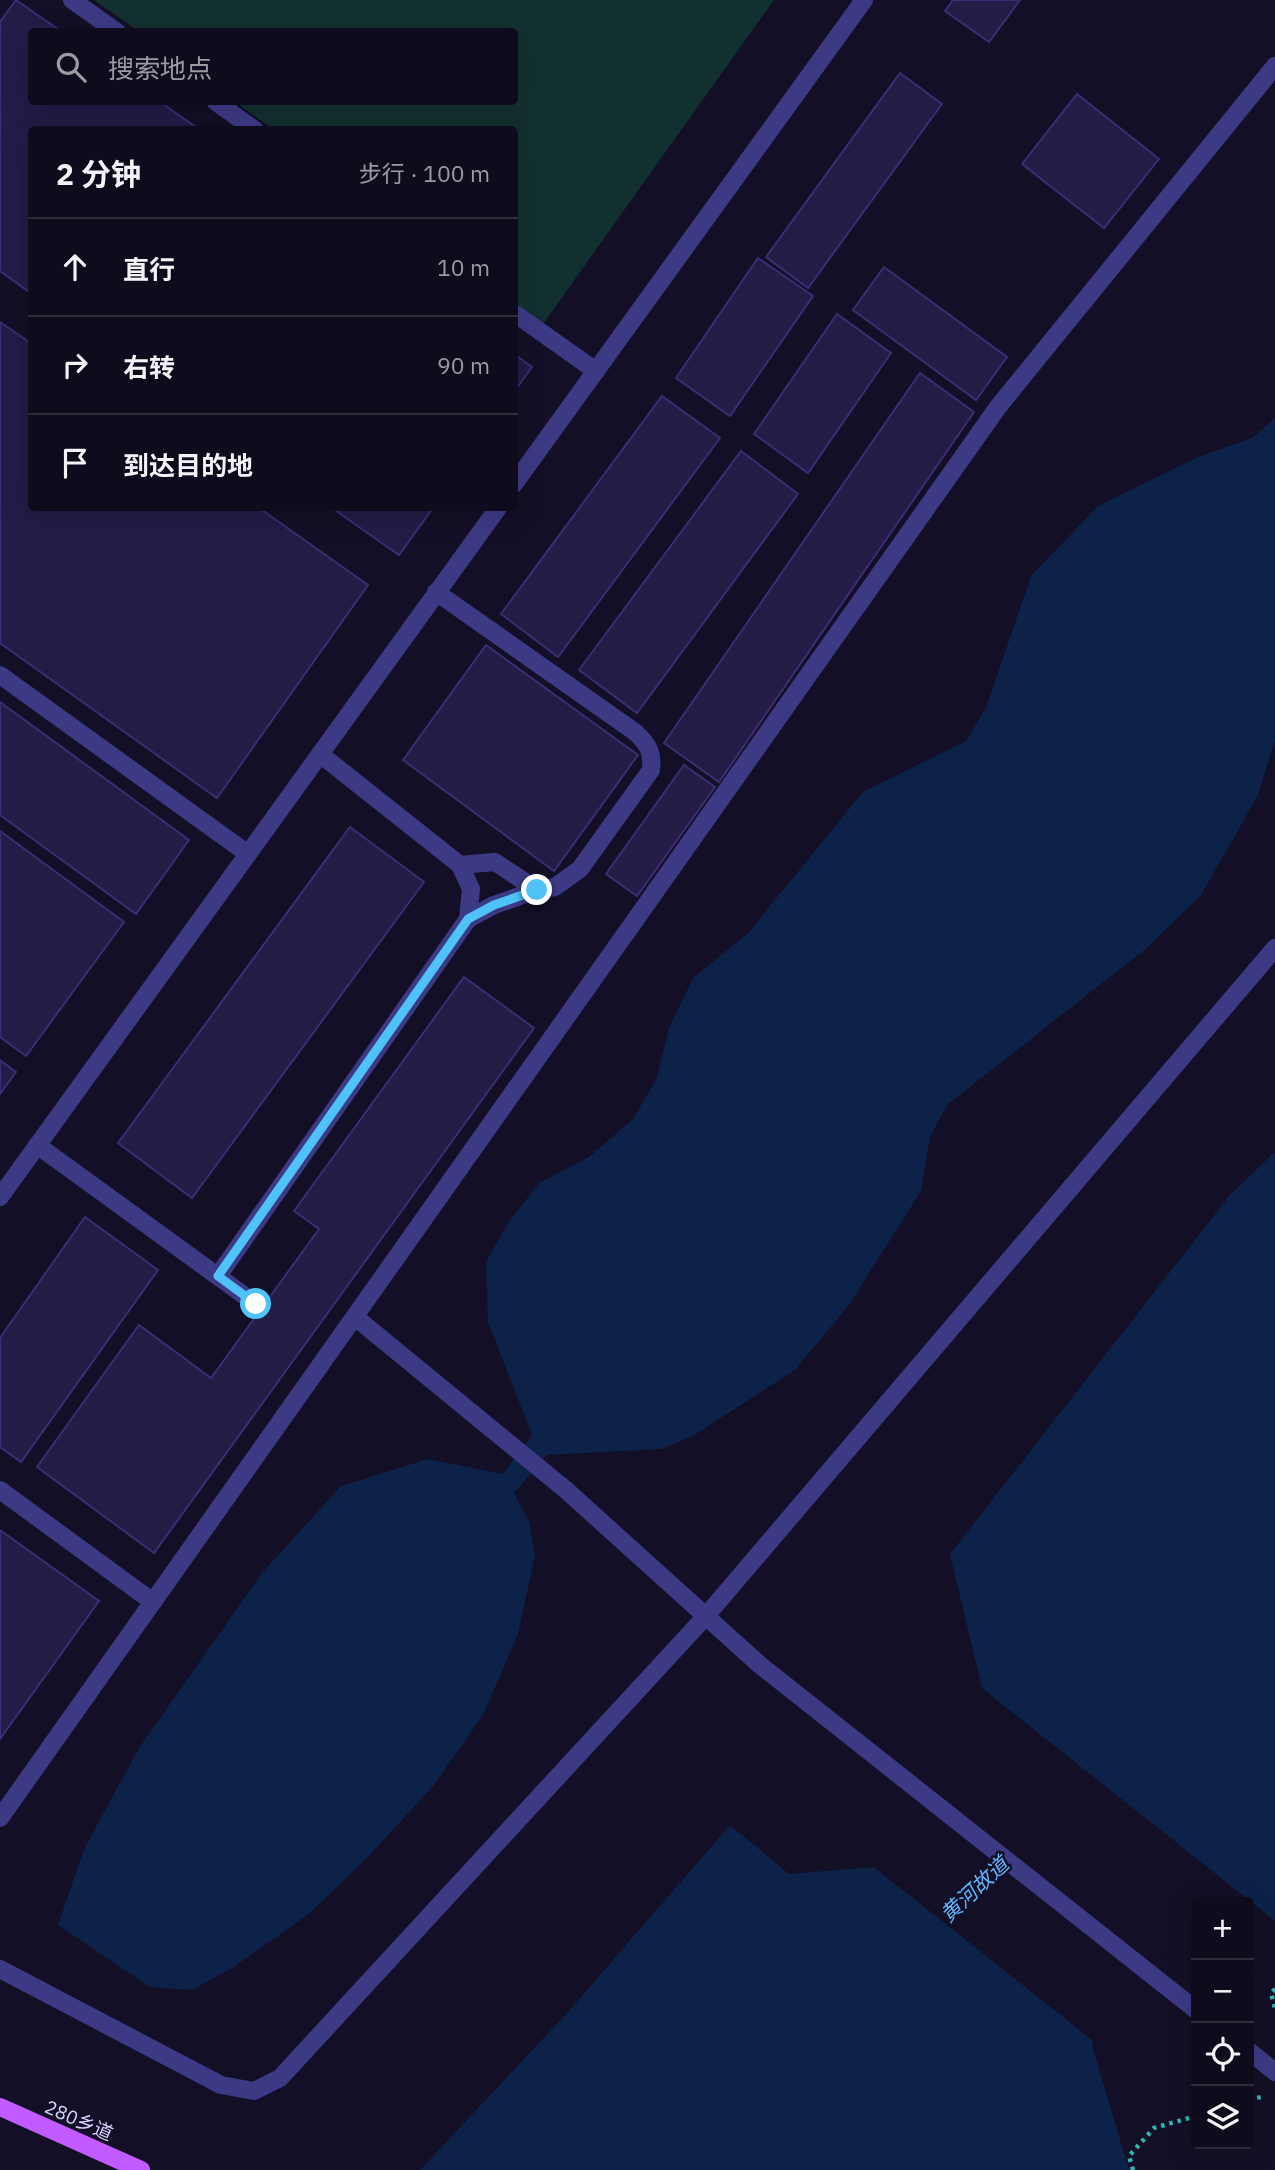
<!DOCTYPE html>
<html lang="zh">
<head>
<meta charset="utf-8">
<style>
  body { margin:0; font-family:"IBM Plex Sans","Noto Sans SC",sans-serif; background:#1c1929; color:#f1f3f6 }
  .controls { position:absolute; right:21px; bottom:21px; display:grid; overflow:hidden; border-radius:7px; box-shadow:0 7px 28px #0002 }
  .controls button { width:63px; height:63px; display:grid; place-items:center; padding:0; border:0; border-bottom:2px solid #2e2b3b; background:#0e0b1c; color:#f1f3f6; font:35px sans-serif }
  .stop { position:absolute; width:21px; height:21px; margin:-16px; border:5px solid #4fc3f7; border-radius:50%; background:#fff }
  .stop.end { background:#4fc3f7; border-color:#fff; box-shadow:0 2px 7px #0008 }
  .list { margin:0; padding:0; list-style:none }
  h2 { display:flex; justify-content:space-between; align-items:center; height:91px; margin:0; padding:0 28px; font-size:30px }
  h2 small { font-size:23px; font-weight:400; color:#9b9ba3 }
  .list li { display:grid; grid-template-columns:46px 1fr auto; gap:21px; align-items:center; box-sizing:border-box; height:98px; padding:0 28px; border-top:2px solid #2e2b3b }
  .list b { display:block; font-size:26px; white-space:nowrap }
  .list em { font-size:23px; font-style:normal; color:#9b9ba3 }
  .icon { flex:none; width:38px; height:38px; fill:none; stroke:currentColor; stroke-width:2; stroke-linecap:round; stroke-linejoin:round }
  .map { position:relative; flex:none; width:1275px; height:2170px; overflow:hidden }
  .search { position:absolute; background:#0e0b1c; box-shadow:0 7px 28px #0002; left:28px; top:28px; width:490px; height:77px; display:flex; align-items:center; gap:18px; box-sizing:border-box; padding:0 24px; border-radius:7px; color:#9b9ba3; font-size:26px }
  .panel { position:absolute; background:#0e0b1c; box-shadow:0 7px 28px #0002; left:28px; top:126px; width:490px; height:385px; border-radius:7px }
  .map>svg:first-child { display:block }
</style>
</head>
<body>
<div class="map">
<svg width="1275" height="2170" viewBox="0 0 1275 2170">
  <rect width="100%" height="100%" fill="#130f26"/>
  <polygon fill="#12302f" points="94,0 774,0 543,324 515,303 514,130 273,129 235,102 514,102 514,32 138,31"/>
  <g fill="#0c2248">
    <polygon points="1275,418 1275,741 1257,797 1201,895 1148,947 947,1105 930,1137 921,1191 849,1305 795,1370 693,1436 662,1449 547,1455 514,1493 529,1521 535,1555 518,1634 483,1715 434,1785 365,1860 310,1913 234,1967 192,1990 150,1987 58,1925 84,1849 139,1748 262,1573 341,1486 428,1459 503,1474 532,1435 488,1322 486,1262 508,1223 539,1183 589,1157 633,1119 656,1080 669,1028 693,978 748,933 863,792 966,741 986,708 1031,576 1098,506 1198,457 1252,438"/>
    <polygon points="1275,1152 1275,1986 1249,1902 1196,1902 1190,1942 1153,1960 1110,2002 1092,2045 1129,2170 420,2170 568,2012 730,1825 789,1874 911,1864 990,1722 950,1554 1230,1195"/>
  </g>
  <polygon fill="#130f26" points="978,1685 1275,1921 1275,1989 1249,1970 1249,1902 1196,1902 1196,1947 1190,1945 1155,1963 1113,2004 1096,2043 870,1864 909,1861 987,1721"/>
  <g fill="#241b47" stroke="#3b2d73" stroke-width="2">
    <polygon points="16,0 62,32 32,32 32,102 160,102 200,130 32,130 32,294 0,271 0,22"/>
    <polygon points="953,0 1020,0 989,42 945,11"/>
    <polygon points="900,73 942,104 808,288 766,257"/>
    <polygon points="1077,94 1159,159 1104,228 1022,164"/>
    <polygon points="758,258 813,296 730,416 676,378"/>
    <polygon points="884,267 1007,357 976,400 853,310"/>
    <polygon points="837,314 891,353 808,473 754,434"/>
    <polygon points="0,322 32,344 32,508 259,508 368,585 217,798 0,643"/>
    <polygon points="514,354 532,367 514,392"/>
    <polygon points="920,373 974,412 719,782 664,743"/>
    <polygon points="662,396 720,438 558,657 501,614"/>
    <polygon points="741,451 798,494 637,713 579,670"/>
    <polygon points="332,508 433,508 399,555"/>
    <polygon points="486,645 638,755 554,871 403,760"/>
    <polygon points="0,702 189,840 136,914 0,815"/>
    <polygon points="684,765 715,787 637,896 606,874"/>
    <polygon points="350,827 424,882 192,1198 118,1143"/>
    <polygon points="0,831 124,922 26,1056 0,1037"/>
    <polygon points="464,977 534,1028 154,1553 37,1467 139,1325 211,1378 319,1229 294,1211"/>
    <polygon points="0,1060 16,1072 0,1094"/>
    <polygon points="85,1217 158,1270 21,1462 0,1447 0,1338"/>
    <polygon points="0,1530 99,1601 0,1739"/>
  </g>
  <g fill="none" stroke-linecap="round" stroke-linejoin="round">
    <g stroke="#2fb8b0" stroke-width="4.5" stroke-dasharray="3.5 5" stroke-linecap="butt">
      <polyline points="1275,1989 1271,1993 1275,2008"/>
      <polyline points="1249,2100 1261,2097"/>
      <polyline points="1133,2170 1129,2156 1154,2128 1196,2116"/>
    </g>
    <g stroke="#3d3a85" stroke-width="18">
      <polyline points="72,0 117,32"/>
      <polyline points="216,102 255,130"/>
      <polyline points="514,313 596,371"/>
      <polyline points="514,484 864,0"/>
      <path d="M436 592 635 732C648 744 653 752 651 770L580 869 555 887 537 890"/>
      <polyline points="0,675 248,854"/>
      <polyline points="460,865 495,862 537,890 494,905 468,919"/>
      <polyline points="37,1145 256,1304"/>
      <polyline points="0,1197 498,508"/>
      <polyline points="218,1276 468,919 471,889 460,865 320,754"/>
      <polyline points="355,1317 566,1490 760,1665 1196,2010"/>
      <polyline points="0,1490 153,1602"/>
      <polyline points="0,1818 998,407 1275,66"/>
      <polyline points="0,1969 221,2085 254,2091 280,2078 706,1616 1275,948"/>
      <polyline points="1249,2051 1275,2072"/>
    </g>
    <polyline stroke="#c25bff" stroke-width="18" points="0,2107 141,2170"/>
  </g>
  <g fill="none" stroke-linecap="round" stroke-linejoin="round">
    <polyline stroke="#4fc3f7" stroke-width="9" points="256,1304 218,1276 468,919 494,905 537,890"/>
  </g>
  <g text-anchor="middle" dominant-baseline="central" stroke-width="5" stroke-linejoin="round" paint-order="stroke">
    <g font-size="19" fill="#d9d4ff" stroke="#130f26">
      <text transform="translate(79 2120) rotate(24)">280乡道</text>
    </g>
    <g font-size="21" font-style="italic" fill="#62b6ff" stroke="#130f26">
      <text transform="translate(974 1889) rotate(-43)">黄河故道</text>
    </g>
  </g>
</svg>
<div class="controls">
<button>+</button>
<button>−</button>
<button><svg class="icon" aria-label="locate" viewBox="0 0 24 24"><circle cx="12" cy="12" r="6"/><path d="M12 2v4M12 18v4M2 12h4M18 12h4"/></svg></button>
<button><svg class="icon" aria-label="layers" viewBox="0 0 24 24"><path d="M12 4l9 5-9 5-9-5zM3 14l9 5 9-5"/></svg></button>
</div>
<div class="stop" style="left:256px;top:1304px"></div>
<div class="stop end" style="left:537px;top:890px"></div>
<div class="search"><svg class="icon" aria-label="search" viewBox="0 0 24 24"><circle cx="10" cy="10" r="6"/><path d="M15 15l6 6"/></svg>搜索地点</div>
<section class="panel">
<h2>2 分钟<small>步行 · 100 m</small></h2>
<ul class="list">
<li><svg class="icon" aria-label="ahead" viewBox="0 0 24 24"><path d="M12 20V5M6 11l6-6 6 6"/></svg><div><b>直行</b></div><em>10 m</em></li>
<li><svg class="icon" aria-label="right" viewBox="0 0 24 24"><path d="M7 20v-9h11M14 6l5 5-5 5"/></svg><div><b>右转</b></div><em>90 m</em></li>
<li><svg class="icon" aria-label="arrive" viewBox="0 0 24 24"><path d="M6 21V4h12l-3 4 3 4H6"/></svg><div><b>到达目的地</b></div></li>
</ul>
</section>
</div>
</body>
</html>
